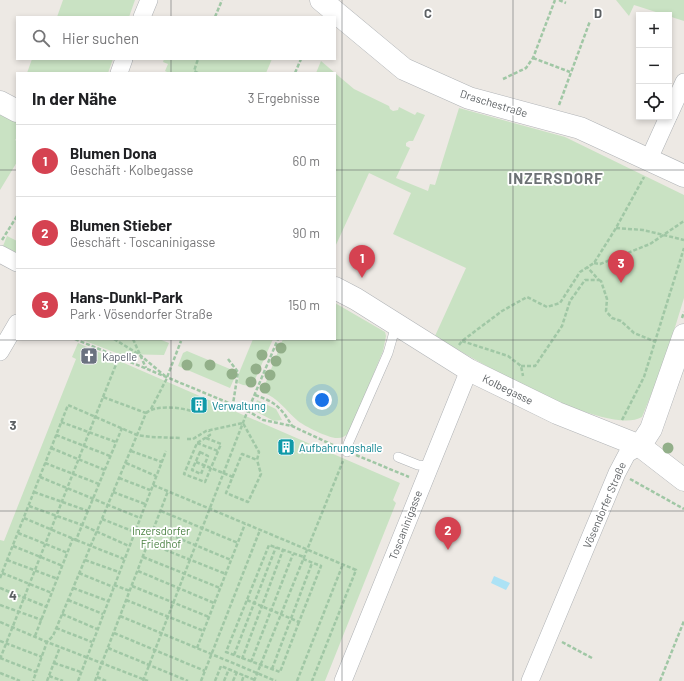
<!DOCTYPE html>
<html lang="de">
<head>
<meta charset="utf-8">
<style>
  body { margin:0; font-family:Barlow,sans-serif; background:#f2f2f2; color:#202124 }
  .controls { position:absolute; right:12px; top:12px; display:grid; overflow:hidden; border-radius:0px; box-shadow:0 2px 6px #0003 }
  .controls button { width:36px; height:36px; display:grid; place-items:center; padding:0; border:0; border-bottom:1px solid #e0e0e0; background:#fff; color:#202124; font:20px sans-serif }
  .you { position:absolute; left:322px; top:400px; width:14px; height:14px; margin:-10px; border:3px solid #fff; border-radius:50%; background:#1a73e8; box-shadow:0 0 0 6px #1a73e833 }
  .badge { display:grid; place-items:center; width:26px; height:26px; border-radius:50%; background:#d54251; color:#fff; font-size:13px; font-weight:700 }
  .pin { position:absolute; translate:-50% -33px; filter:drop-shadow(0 1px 2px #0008) }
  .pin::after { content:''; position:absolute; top:21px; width:14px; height:12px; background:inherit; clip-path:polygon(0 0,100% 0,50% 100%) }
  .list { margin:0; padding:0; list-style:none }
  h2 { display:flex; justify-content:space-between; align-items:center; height:52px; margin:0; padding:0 16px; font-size:17px }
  h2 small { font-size:13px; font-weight:400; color:#757577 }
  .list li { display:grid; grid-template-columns:26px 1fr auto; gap:12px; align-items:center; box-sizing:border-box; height:72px; padding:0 16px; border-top:1px solid #e0e0e0 }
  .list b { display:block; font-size:15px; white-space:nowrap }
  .list p { margin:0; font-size:13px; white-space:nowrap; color:#757577 }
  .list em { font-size:13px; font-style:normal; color:#757577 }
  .icon { flex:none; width:22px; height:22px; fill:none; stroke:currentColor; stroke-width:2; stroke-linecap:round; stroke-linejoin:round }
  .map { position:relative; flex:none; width:684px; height:681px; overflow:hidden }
  .search { position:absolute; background:#fff; box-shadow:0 2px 6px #0003; left:16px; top:16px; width:320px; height:44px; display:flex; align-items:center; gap:10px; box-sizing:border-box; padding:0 14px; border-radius:0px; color:#757577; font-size:15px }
  .panel { position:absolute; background:#fff; box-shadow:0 2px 6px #0003; left:16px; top:72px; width:320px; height:268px; border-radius:0px }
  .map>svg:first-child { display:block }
</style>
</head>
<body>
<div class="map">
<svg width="684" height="681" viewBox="0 0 684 681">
  <rect width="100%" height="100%" fill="#ede9e4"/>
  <g fill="#c9e2c3">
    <polygon points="63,0 135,0 129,17 57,17"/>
    <polygon points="616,0 684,0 684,21 634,5 629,16"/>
    <polygon points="32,59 113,59 108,73 27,73"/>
    <polygon points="164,59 272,59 266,73 169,73 165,71 168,64 163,62"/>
    <polygon points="321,61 335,73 316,73"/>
    <path d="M335 73 354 89 389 106 390 109 393 111 398 110 399 107 415 115 417 112 425 115 413 141H409L406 143V146L410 148 396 178 428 191 430 184 435 185 459 108 565 137 684 195V298L664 363 642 417C605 438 471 358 435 336L466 268 393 234 411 193 369 173 335 247Z"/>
    <polygon points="0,112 17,121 17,138 15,140 17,141 17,162 0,190"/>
    <polygon points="7,236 17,241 17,253 3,246"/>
    <path d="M335 303 385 332 386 336 383 351 349 433C345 436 342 438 338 438 330 439 304 426 298 421 285 410 279 398 262 392L283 339H335Z"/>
    <polygon points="80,339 159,339 169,343 164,355 119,354"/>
    <polygon points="253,339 273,339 253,384 251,386 243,385 238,383 239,373"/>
    <polygon points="78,343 400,483 393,500 396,503 325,681 0,681 0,540 4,541 76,359 72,357"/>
    <polygon points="187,351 237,372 230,388 178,366 183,353"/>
    <polygon points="257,400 276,409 282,420 274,421 253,410"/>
  </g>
  <polygon fill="#ace2f5" points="494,576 510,583 506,590 491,583"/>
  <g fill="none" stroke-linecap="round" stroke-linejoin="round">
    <defs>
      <g id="lane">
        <polyline points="347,452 348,444 388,353 396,325"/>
        <polyline points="398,457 418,465 428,466"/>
      </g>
      <g id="street">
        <polyline points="142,17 149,0"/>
        <polyline points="119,73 124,59"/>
        <polyline points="669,115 684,82"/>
        <polyline points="649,159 668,117"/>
        <polyline points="0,254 17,263"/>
        <polyline points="0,352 17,323"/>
        <polyline points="343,681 469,370"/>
        <polyline points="530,681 617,473 627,454 640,446"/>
      </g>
      <g id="secondary">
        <polyline points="321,0 404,69 469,98 580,128 684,176"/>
        <polyline points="0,102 17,111"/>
        <polyline points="335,288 356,299 469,370 557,413 640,446 684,480"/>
        <polyline points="640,446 651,429 684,335"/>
      </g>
    </defs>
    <use href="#lane" stroke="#afb2b5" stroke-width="10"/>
    <use href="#street" stroke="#afb2b5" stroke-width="18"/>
    <use href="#secondary" stroke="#b1b4b7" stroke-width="23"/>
    <g stroke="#a0c7a5" stroke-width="2.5" stroke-dasharray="4 2" stroke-linecap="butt">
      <polyline points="559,0 566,3"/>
      <polyline points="215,17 222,0"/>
      <polyline points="533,58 570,72"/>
      <polyline points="198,73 194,71 198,59"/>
      <polyline points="295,73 301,59"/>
      <polyline points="503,79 526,68 533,58 555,0"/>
      <polyline points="559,105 590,21"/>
      <polyline points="616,228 643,230 684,240"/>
      <polyline points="2,240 17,216"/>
      <polyline points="594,263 600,264 650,244 684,221"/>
      <polyline points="599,280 601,281 607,299 606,311 612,318 621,321 634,333 656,342"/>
      <polyline points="682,318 684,312"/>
      <polyline points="75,339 248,411 263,420 292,426 337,447"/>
      <polyline points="114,339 140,355 165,376"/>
      <polyline points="133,339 146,368"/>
      <polyline points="462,341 508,356 521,366 523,376"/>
      <polyline points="459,345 462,341 502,311 527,297 547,307 560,303 580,272 594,263 616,228 644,177"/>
      <polyline points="228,359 238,372 233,404"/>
      <polyline points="521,366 535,366 562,326 570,301 585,280 599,280 587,267"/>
      <path d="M255 395C275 402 281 407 292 426"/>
      <polyline points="103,397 119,357"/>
      <polyline points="151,409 166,380 181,341"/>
      <path d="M146 413C155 405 179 407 191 411"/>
      <polyline points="622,420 644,377 684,248"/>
      <polyline points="61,422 116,442"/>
      <polyline points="56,435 110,456"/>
      <polyline points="206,438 221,444 205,482 184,474 197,443 210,435 209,431"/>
      <polyline points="187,439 193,439 206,431 243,423 259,452 257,460 242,454 226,493 248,502 261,474 257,460"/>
      <polyline points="197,443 218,451"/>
      <polyline points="51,448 105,470"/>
      <polyline points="131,451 162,462"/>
      <polygon points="200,452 208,456 201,474 192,470"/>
      <polyline points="356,455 409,477"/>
      <polyline points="196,462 233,477"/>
      <polyline points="45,463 99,484"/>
      <polyline points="126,463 156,476"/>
      <polyline points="40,477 140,518"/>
      <polyline points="119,478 150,490"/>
      <polyline points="630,479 684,509"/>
      <polyline points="153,485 166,451"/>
      <polyline points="34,492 88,511"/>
      <polyline points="113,492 145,504"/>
      <polyline points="29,506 82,525 129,546"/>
      <polyline points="161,511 238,543"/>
      <polyline points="24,518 76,540 122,428"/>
      <polyline points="102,519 135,532"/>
      <polyline points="154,528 231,560"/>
      <polyline points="18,533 68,553"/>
      <polyline points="76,540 124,559"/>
      <polyline points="148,543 226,574"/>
      <polyline points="13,546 63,566"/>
      <polyline points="143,557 220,588"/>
      <polyline points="7,560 58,579"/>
      <polyline points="85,560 119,572"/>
      <polyline points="138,571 214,603"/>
      <polyline points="2,573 52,593"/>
      <polyline points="79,573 113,587"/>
      <polyline points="0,578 68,405 137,435 53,636 47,642 33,681"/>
      <polyline points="114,585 130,591"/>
      <polyline points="132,586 209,617"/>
      <polyline points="0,588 47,607"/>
      <polyline points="73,588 108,601"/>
      <polyline points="68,600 103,614"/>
      <polyline points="126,600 204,631"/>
      <polyline points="247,600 299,622 321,566 303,559"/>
      <polyline points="0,605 42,620"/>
      <polyline points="62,614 97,629"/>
      <polyline points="120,616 276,681"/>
      <polyline points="0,622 47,642 148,681"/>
      <polyline points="299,622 280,672 226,652 269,545 304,557"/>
      <polyline points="56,628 92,642"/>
      <polyline points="114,633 205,671"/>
      <polyline points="35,636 73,538"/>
      <polyline points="0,641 42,657"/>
      <polyline points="562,642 592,658"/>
      <polyline points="108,648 188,681"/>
      <polyline points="197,648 245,524"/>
      <polyline points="234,655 276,547"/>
      <polyline points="0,658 36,672"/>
      <polyline points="0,659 103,397 146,413 137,435 151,437 180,438"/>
      <polyline points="242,659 283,550"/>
      <polyline points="251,662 293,554"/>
      <polyline points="54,663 81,672"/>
      <polyline points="272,669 312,563"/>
      <polyline points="0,673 20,681"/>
      <polyline points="49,676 63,681"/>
      <polyline points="97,677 106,681"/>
      <polyline points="47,681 60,647"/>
      <polyline points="78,681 153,485 356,570 312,681"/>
      <polyline points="95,681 168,491"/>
      <polyline points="143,681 246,415 278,339"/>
      <polyline points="201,681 260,530"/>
      <polyline points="215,681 221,666 255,680"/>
      <polyline points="224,681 229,669"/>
      <polyline points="233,681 237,672"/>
      <polyline points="242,681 244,675"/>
      <polyline points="254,681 343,461"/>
      <polyline points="297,681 343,564"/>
      <polyline points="660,681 684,621"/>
    </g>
    <use href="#lane" stroke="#fff" stroke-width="9"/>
    <use href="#street" stroke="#fff" stroke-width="17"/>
    <use href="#secondary" stroke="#fff" stroke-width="22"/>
  </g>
  <g fill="#92af89">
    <circle cx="281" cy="348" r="5.5"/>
    <circle cx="262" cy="355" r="5.5"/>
    <circle cx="276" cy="361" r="5.5"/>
    <circle cx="187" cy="365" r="5.5"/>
    <circle cx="210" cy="365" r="5.5"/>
    <circle cx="256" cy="369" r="5.5"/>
    <circle cx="232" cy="374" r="5.5"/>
    <circle cx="270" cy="375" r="5.5"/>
    <circle cx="251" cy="382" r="5.5"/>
    <circle cx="265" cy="388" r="5.5"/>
    <circle cx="668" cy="448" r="5.5"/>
  </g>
  <path fill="none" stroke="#5c6063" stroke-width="1" stroke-opacity="0.55" d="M171 0V17M342 0V681M513 0V681M171 59V73M0 170H17M335 170H684M171 339V681M0 340H684M0 511H684"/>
  <defs>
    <symbol id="church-square" viewBox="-11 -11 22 22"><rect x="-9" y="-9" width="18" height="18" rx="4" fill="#6b7280" stroke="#fff"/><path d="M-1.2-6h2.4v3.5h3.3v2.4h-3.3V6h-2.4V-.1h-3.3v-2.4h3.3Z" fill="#fff"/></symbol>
    <symbol id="building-square" viewBox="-11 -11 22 22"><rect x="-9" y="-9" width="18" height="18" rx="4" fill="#0f9aa8" stroke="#fff"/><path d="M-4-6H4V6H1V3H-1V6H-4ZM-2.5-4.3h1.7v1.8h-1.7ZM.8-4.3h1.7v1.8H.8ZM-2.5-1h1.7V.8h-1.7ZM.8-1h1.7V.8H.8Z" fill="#fff"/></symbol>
  </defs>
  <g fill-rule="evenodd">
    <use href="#church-square" x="79" y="346" width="20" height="20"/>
    <use href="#building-square" x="189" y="395" width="20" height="20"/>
    <use href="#building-square" x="276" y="437" width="20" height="20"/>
  </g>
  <g text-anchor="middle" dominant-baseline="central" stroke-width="3.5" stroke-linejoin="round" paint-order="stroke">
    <g font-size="11" fill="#5c6063" stroke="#fff">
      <text transform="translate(494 103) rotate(17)">Draschestraße</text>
      <text transform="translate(508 389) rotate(26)">Kolbegasse</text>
      <text transform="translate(604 505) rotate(-67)">Vösendorfer Straße</text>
      <text transform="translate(405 525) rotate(-69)">Toscaninigasse</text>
    </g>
    <g font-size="11" fill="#5b616d" stroke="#fff" text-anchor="start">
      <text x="102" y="356">Kapelle</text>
    </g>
    <g font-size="11" fill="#0d838f" stroke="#fff" text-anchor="start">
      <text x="212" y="405">Verwaltung</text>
      <text x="299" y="447">Aufbahrungshalle</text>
    </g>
    <g font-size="11" fill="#477f3f" stroke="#fff">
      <text x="161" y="530">Inzersdorfer<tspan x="161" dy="13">Friedhof</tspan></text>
    </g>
    <g font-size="15" font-weight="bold" letter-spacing="1" fill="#6d7275" stroke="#fff">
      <text x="556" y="178">INZERSDORF</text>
    </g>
  </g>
  <g font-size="13" text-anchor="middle" font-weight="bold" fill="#5c6063" stroke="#fff" stroke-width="3.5" stroke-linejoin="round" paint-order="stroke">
    <text x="428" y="18">C</text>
    <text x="598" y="18">D</text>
    <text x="13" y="430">3</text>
    <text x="13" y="600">4</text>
  </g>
</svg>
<div class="controls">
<button>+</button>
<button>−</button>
<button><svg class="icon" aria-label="locate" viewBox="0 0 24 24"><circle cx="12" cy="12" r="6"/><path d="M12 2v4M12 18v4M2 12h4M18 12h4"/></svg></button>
</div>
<div class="you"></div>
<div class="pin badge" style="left:362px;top:278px">1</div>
<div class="pin badge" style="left:448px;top:550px">2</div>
<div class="pin badge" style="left:621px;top:283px">3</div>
<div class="search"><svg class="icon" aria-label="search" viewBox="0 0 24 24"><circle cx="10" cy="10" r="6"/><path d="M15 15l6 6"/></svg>Hier suchen</div>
<section class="panel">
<h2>In der Nähe<small>3 Ergebnisse</small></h2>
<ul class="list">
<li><span class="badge">1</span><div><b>Blumen Dona</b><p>Geschäft · Kolbegasse</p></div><em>60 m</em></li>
<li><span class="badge">2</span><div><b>Blumen Stieber</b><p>Geschäft · Toscaninigasse</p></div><em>90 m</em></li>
<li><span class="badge">3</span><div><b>Hans-Dunkl-Park</b><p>Park · Vösendorfer Straße</p></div><em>150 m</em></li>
</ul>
</section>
</div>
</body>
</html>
